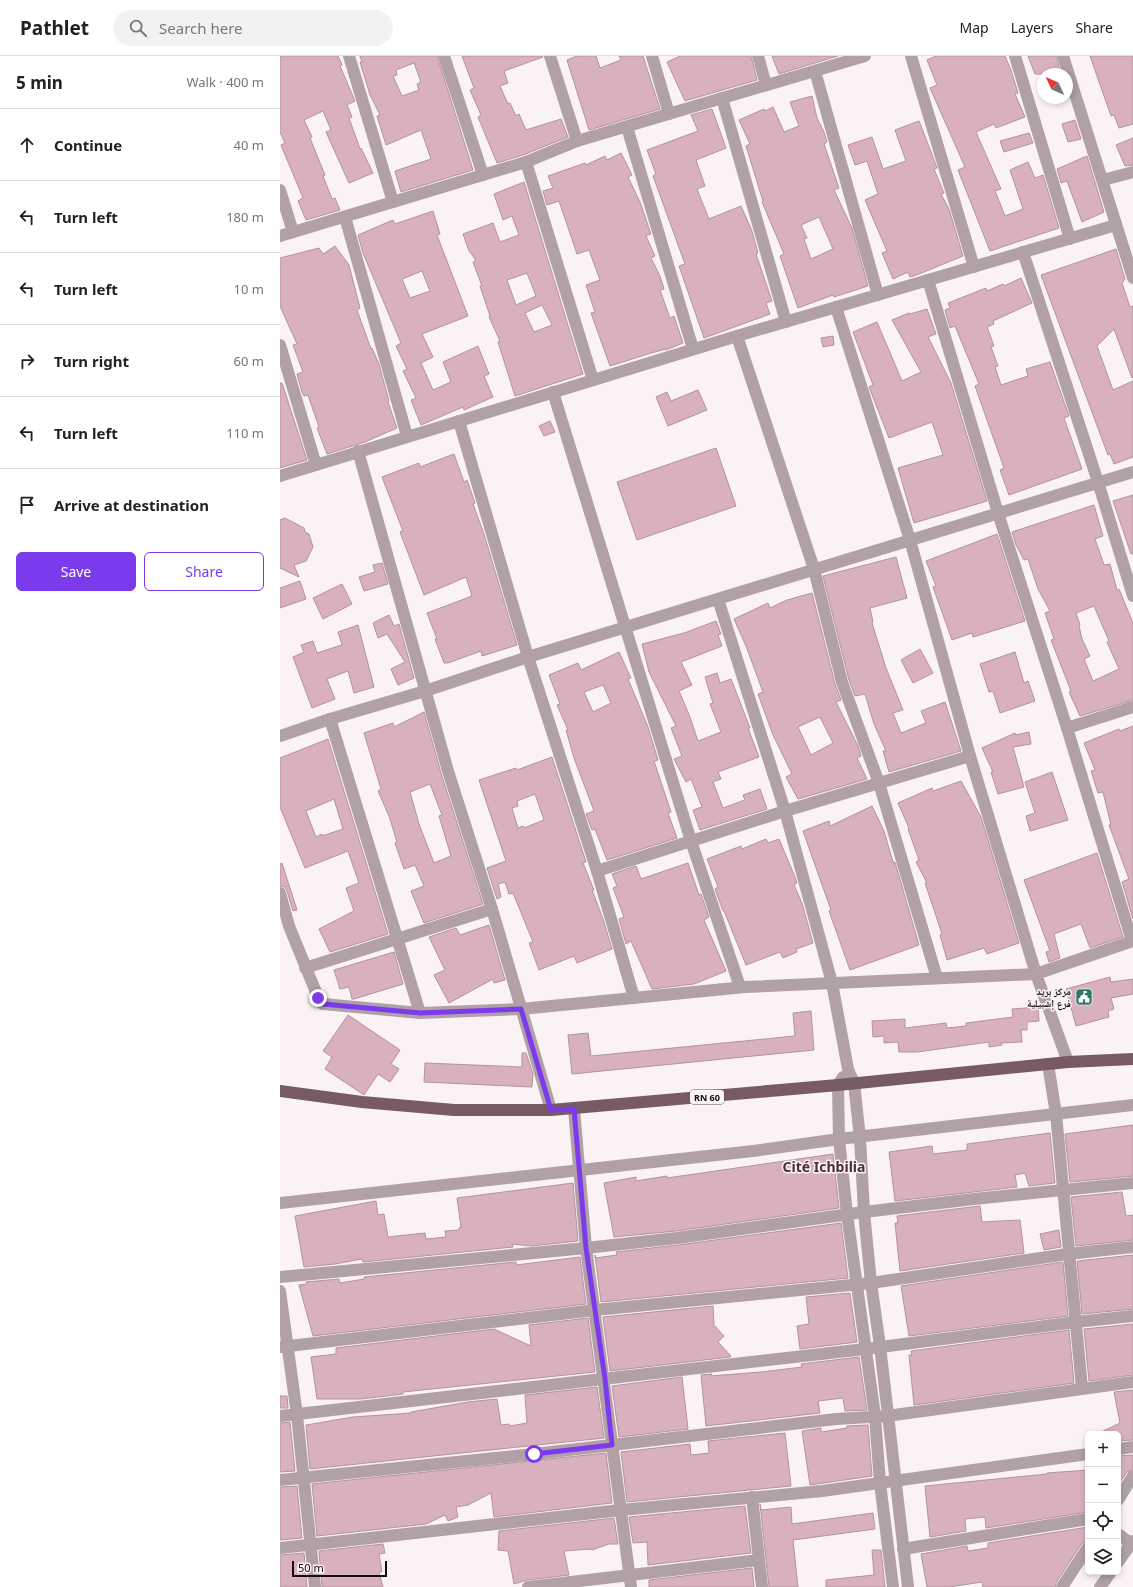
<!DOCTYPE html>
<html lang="en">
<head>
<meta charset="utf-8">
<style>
  body { margin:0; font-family:"Noto Sans","Noto Naskh Arabic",sans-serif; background:#f2f2f2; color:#222 }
  .controls { position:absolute; right:12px; bottom:12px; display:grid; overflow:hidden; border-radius:6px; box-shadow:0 2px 6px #0003 }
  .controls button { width:36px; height:36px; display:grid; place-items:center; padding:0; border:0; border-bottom:1px solid #e0e0e0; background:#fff; color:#222; font:20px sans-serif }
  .compass { position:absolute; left:757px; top:12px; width:36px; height:36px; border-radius:50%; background:#fff; box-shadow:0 2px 6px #0003; rotate:314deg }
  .scale { position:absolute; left:12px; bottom:10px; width:95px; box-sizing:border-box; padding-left:4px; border:2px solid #180b10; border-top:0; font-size:11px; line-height:14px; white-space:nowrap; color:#180b10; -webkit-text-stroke:3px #faf2f5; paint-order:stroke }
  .stop { position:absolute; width:12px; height:12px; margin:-9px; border:3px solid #7c3aed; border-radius:50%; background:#fff }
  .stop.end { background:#7c3aed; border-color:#fff; box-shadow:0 1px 4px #0008 }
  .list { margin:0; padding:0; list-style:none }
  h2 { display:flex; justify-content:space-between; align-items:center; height:52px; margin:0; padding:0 16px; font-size:17px }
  h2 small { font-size:13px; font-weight:400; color:#767676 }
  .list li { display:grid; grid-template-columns:26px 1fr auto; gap:12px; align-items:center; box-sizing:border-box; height:72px; padding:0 16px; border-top:1px solid #e0e0e0 }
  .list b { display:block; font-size:15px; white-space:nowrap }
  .list em { font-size:13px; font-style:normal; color:#767676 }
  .actions { display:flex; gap:8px; padding:12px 16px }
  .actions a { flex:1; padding:9px 0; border:1px solid #7c3aed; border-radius:6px; text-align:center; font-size:14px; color:#7c3aed }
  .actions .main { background:#7c3aed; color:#fff }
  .icon { flex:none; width:22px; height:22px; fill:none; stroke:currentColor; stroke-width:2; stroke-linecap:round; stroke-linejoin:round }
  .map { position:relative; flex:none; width:853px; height:1531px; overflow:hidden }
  header { display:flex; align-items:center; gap:24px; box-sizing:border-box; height:56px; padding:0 20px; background:#fff; border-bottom:1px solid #e0e0e0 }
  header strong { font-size:19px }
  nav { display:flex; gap:22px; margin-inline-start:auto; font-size:14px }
  .search { width:280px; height:36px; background:#f2f2f2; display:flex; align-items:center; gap:10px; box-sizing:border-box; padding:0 14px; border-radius:22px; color:#767676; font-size:15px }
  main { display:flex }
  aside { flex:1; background:#fff }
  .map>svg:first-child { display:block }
</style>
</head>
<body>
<header>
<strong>Pathlet</strong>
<div class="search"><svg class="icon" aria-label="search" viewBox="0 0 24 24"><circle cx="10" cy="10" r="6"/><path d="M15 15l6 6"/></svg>Search here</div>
<nav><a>Map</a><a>Layers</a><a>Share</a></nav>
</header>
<main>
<aside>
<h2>5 min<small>Walk · 400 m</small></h2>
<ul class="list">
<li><svg class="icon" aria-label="ahead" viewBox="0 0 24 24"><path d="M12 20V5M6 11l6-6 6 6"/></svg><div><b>Continue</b></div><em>40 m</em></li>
<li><svg class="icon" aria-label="left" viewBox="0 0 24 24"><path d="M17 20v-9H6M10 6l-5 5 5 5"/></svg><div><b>Turn left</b></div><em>180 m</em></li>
<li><svg class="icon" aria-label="left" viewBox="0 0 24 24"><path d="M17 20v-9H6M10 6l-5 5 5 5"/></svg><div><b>Turn left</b></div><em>10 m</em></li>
<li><svg class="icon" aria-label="right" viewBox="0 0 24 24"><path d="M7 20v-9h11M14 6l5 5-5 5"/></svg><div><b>Turn right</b></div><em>60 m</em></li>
<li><svg class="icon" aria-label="left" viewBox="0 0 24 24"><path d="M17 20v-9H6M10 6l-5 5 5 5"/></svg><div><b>Turn left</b></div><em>110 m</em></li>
<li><svg class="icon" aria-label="arrive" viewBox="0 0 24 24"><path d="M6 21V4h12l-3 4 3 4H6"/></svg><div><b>Arrive at destination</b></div></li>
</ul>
<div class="actions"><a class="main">Save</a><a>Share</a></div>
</aside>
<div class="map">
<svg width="853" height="1531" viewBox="0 0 853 1531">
  <rect width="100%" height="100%" fill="#faf2f5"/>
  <g fill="#d9b1be" stroke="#b5919e" fill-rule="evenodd">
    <polygon points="0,0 58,0 62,9 60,10 75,45 67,49 72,61 69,62 80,93 81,92 93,117 69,127 46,76 51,74 43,55 24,64 32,81 30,82 45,119 43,120 52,143 55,142 60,154 26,164 18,145 23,142 1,89 5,87 0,76"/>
    <path d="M80 0H157L193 114 121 136 115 115 151 103 141 74 106 89 97 60 100 59 90 39 80 6H82ZM134 7 141 26 137 28 139 34 122 40 113 20 117 19 116 14Z"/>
    <polygon points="182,0 262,0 263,1 224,15 228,27 220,30 228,48 230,47 236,60 239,58 246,74 281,63 288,81 243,99 217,107 198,61 201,59 190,34 194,32"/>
    <polygon points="297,0 316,0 320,12 341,4 339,0 363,0 380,53 309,74 287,4"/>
    <polygon points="400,0 471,0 477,24 405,45 387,6"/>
    <polygon points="492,0 558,0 499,18"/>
    <polygon points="656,0 725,0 731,14 738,37 735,38 745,61 716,72 714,68 696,76 721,133 715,135 725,160 743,153 730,114 748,106 755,122 763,119 779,172 710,195 678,114 685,111 650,32 657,29 647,4"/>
    <polygon points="748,0 776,0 781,18 755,18"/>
    <polygon points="810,0 853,0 853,68 839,72 834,59 831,60"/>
    <path d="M532 40 537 62 544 76 547 86 544 88 559 132 554 134 572 172 588 230 554 241 553 239 518 252 500 200 504 198 482 146 483 145 466 90 470 88 459 64 484 53 485 55 493 51 504 76 519 70 510 46ZM539 161 553 193 531 203 524 183 527 182 521 169Z"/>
    <polygon points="432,53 446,92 416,104 425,130 417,133 429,163 461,150 472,175 478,197 476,198 492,245 486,247 490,258 424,282 399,210 405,208 373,120 376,118 367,94 418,75 411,59"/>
    <polygon points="795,64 801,83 788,86 782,68"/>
    <polygon points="639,65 653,101 657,112 654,113 664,137 661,138 669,153 683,200 634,220 630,221 628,216 613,223 602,197 607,195 585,144 598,138 587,105 575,109 568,89 592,81 603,113 626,105 615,74"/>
    <polygon points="749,77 753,87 724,96 720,85"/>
    <polygon points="853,82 853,109 845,110 836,89"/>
    <polygon points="341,97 352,119 348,121 360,146 371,178 366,180 375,200 371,202 380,220 384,233 380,234 390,262 394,260 403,287 386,294 386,293 371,297 330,310 311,257 315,256 306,229 320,224 309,194 297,198 279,145 267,149 263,135 273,132 268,120 305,107 306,109 325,100 327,104"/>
    <polygon points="807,100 824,156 802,166 787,125 781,127 777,113"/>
    <path d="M244 126 303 318 235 340 218 286 220 285 209 261 210 260 200 230H202L193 206 196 204 189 195 183 178 213 167 220 186 239 179 232 160 223 164 214 138ZM247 217 256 240 236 249 227 224ZM262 249 272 269 254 276 245 257Z"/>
    <path d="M153 155 160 178 157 179 188 260 142 278 153 301 141 307 153 334 171 326 163 306 198 290 209 318 204 320 213 341 184 354 183 351 141 369 131 344 136 342 123 315 127 313 116 290 121 287 83 197 78 179 113 164 115 168ZM142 215 150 235 130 242 122 223Z"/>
    <polygon points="55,190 69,209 80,252 77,254 91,293 92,292 99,308 109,345 108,346 117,372 85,386 47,398 37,372 39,371 28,339 24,340 22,336 17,318 23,316 13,289 17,288 0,250 0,202 39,192 43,198"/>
    <polygon points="836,193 845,223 842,227 850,251 853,250 853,321 852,322 834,273 817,290 833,334 853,325 853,401 834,408 830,398 828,399 761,219"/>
    <polygon points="741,222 752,247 713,265 714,268 707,271 714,290 711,291 718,310 715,311 721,329 748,320 746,313 770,306 789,360 784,362 802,413 729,439 720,414 724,412 695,330 699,328 675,270 670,272 665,254 670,252 668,247 706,232 707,235 723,228 724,230"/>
    <polygon points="647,253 656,278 648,281 671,327 707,445 634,467 618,412 663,399 652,366 609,382 589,331 593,329 573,276 597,266 622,325 641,316 612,264 629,257 630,258"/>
    <polygon points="553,280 554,289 543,291 541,282"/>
    <polygon points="0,327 2,327 27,404 0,412"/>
    <polygon points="418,334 427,354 388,370 376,341 387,336 391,345"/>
    <polygon points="270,365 275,376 264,380 259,370"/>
    <polygon points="436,392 456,450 357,484 337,426"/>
    <polygon points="174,398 184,426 187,424 194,444 195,447 193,448 204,478 237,589 202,600 201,595 168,607 164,607 155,583 157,583 147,557 192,540 186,521 144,539 120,476 123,475 102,421 139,407 140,411"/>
    <polygon points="853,439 853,498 851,498 833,445"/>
    <path d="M814 449 823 480 815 483 824 509 830 508 837 534 839 533 853 567V644L800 660 789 636 791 635 771 584 774 583 765 557 770 555 758 533 748 503 744 504 736 489 732 476ZM814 550 829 585 827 586 839 613 813 625 804 603 810 600 802 583 799 570 800 569 796 557Z"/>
    <polygon points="5,462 24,472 25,476 29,478 33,491 26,505 14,509 19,521 0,512 0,464"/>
    <polygon points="717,478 745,565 693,581 692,577 672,584 653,531 656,530 646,505"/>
    <polygon points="616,501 627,542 590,552 593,566 592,567 606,612 623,654 613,657 621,677 646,667 641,655 665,646 681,695 609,716 603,695 606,695 594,668 585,638 575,640 569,624 543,520"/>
    <polygon points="102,507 108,528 84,535 79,521 95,516 93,509"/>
    <polygon points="20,525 26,543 0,552 0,532"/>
    <polygon points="62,528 72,548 43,563 33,542"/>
    <path d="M532 537 555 628 561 644 556 646 578 690 581 700 577 702 587 723 518 743 506 721 512 718 493 679 478 638 483 636 466 590 454 563 488 547 490 552 507 544ZM540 661 553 687 531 699 518 671Z"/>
    <polygon points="109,559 114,570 119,568 134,622 118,629 111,613 125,606 107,578 98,582 93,567"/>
    <polygon points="436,565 441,578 438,579 442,590 401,606 412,629 399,635 410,661 418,685 441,676 430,648 433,647 425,621 437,617 440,627 451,623 470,672 468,672 479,701 438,716 441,723 433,726 443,752 465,744 463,739 480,733 487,753 420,774 413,754 422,751 411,723 406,726 394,703 402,700 391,672 396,670 369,616 362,588 404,577"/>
    <polygon points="78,569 94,631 74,637 68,615 47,623 55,643 32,652 13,601 24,596 21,589 33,585 37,597 62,589 58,576"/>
    <polygon points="640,593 653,617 633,627 621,604"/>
    <path d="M339 596 351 622 348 623 368 671 378 704 374 705 391 756 388 757 397 782 327 804 315 773 312 774 306 758 314 755 294 702 286 674H288L277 649 280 648 269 619 298 607 301 614ZM323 629 331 647 313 656 304 636Z"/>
    <polygon points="735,596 744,627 748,625 755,645 720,657 713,635 709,636 700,608"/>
    <path d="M144 656 161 717 203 848 144 867 131 835 144 830 135 809 124 813 115 787 117 786 109 760 98 735 101 733 84 677 113 667 114 671ZM150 728 162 759 159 760 171 800 154 807 139 768 130 736Z"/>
    <polygon points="853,670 853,863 842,826 849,823 829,769 831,769 823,736 818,737 811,715 815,714 804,687 839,673 840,675"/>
    <polygon points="749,676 751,688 733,691 744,731 718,738 711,716 713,716 702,692 735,677 736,679"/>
    <path d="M48 683 108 878 50 896 39 873 74 855 66 832 79 827 68 795 25 812 0 751V702ZM54 743 63 773 42 780V778L36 781 26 755Z"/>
    <path d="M272 701 306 806 303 807 314 834H312L323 863 332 893 297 907 294 900 259 914 249 887 253 886 233 837 229 838 225 826 218 828 221 841 217 843 207 812 226 805 199 724 236 712 237 714ZM255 738 264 764 244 772 243 770 238 772 232 752 238 750 237 745Z"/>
    <polygon points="772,716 788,764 750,775 746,760 755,757 745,726"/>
    <polygon points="681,725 701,761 739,887 707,898 704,892 667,904 660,879 662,878 645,827 647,827 636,806 639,804 628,773 629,772 618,747 652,732 653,735"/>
    <polygon points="592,750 604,775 613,806 615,806 639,889 570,914 549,855 551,854 523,775 549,765 550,770"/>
    <polygon points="486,783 488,787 499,783 515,821 517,827 514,829 522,847 533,887 516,893 517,896 503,902 500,896 466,909 444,855 443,855 435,833 438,831 427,803 461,790 462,793"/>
    <polygon points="817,797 843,881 810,892 801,868 774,878 780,902 769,906 766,896 770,895 744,824"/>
    <polygon points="2,807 17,854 13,855 7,835 5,831 0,830 0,808"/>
    <polygon points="408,807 419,839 421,838 429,861 424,864 446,915 414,928 372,933 351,885 346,888 339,863 344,861 333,832 337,830 332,818 356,810 361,823"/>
    <polygon points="209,869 225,924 214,927 213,923 169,947 154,919 165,914 149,881 176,872 180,879"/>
    <polygon points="114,896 123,928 74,943 72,943 69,931 60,933 54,914"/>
    <polygon points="830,921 831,926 853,923 853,938 831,942 834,953 828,955 829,961 796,970 786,933"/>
    <polygon points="758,951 759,965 747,966 747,974 741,974 742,986 721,987 722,989 709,991 709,986 637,996 619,996 618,986 604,987 604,980 593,981 592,965 625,963 625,972 666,967 667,972 686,970 686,967 733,961 732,953"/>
    <polygon points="531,955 534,994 292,1018 288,979 308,977 311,1000 515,980 513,957"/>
    <polygon points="68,959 120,994 111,1008 119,1013 110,1026 98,1018 84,1039 45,1013 52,1001 43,995"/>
    <polygon points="242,997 246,997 253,1018 252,1031 144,1026 145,1007 242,1011"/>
    <polygon points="853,1069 853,1120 790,1126 785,1078"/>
    <polygon points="770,1077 775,1127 749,1130 745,1117 735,1119 737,1131 615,1145 609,1096 652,1090 653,1098 687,1094 687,1088"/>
    <polygon points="553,1098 559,1152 396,1175 334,1181 324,1127 356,1121 356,1125 387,1120 387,1122"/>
    <polygon points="293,1127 298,1185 251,1190 232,1188 233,1191 83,1206 82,1203 55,1208 24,1211 15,1160 96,1145 98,1159 104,1158 108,1181 145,1177 146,1183 166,1181 165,1175 179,1174 179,1172 181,1171 177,1142"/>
    <polygon points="842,1136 846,1160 853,1159 853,1184 796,1190 791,1141"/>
    <polygon points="700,1150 702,1166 740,1164 744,1197 620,1215 615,1167 618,1167 617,1160"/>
    <polygon points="561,1167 568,1222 321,1246 315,1199 315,1202 337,1199 336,1196 398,1189"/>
    <polygon points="779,1174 781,1191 764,1194 760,1178"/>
    <polygon points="853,1199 853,1253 802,1258 797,1205"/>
    <polygon points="300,1201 306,1248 33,1280 19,1229 27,1228 26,1226 59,1223 60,1227 84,1223 84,1221 236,1206 236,1209"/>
    <polygon points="783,1206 788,1260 629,1280 621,1230"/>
    <polygon points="570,1237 577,1286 520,1293 517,1270 529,1268 526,1241"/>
    <polygon points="433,1250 434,1269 444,1280 438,1286 451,1300 450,1301 330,1315 323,1261"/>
    <polygon points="308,1262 315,1316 123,1336 123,1338 81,1343 37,1343 31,1301 56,1298 56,1292 214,1273 251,1290 249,1269"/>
    <polygon points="853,1268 853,1319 809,1325 804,1273"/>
    <polygon points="789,1274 794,1327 634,1349 629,1299 632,1299 631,1295"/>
    <polygon points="579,1301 587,1354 565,1355 563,1342 538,1345 540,1357 426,1370 421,1319 432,1318 430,1320 481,1316 522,1311 521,1308"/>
    <polygon points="402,1321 408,1373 339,1381 332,1330"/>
    <polygon points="317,1331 324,1382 30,1413 26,1369 73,1361 131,1357 131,1356 188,1346 217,1343 221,1369 229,1368 230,1370 247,1367 245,1339"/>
    <polygon points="853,1334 853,1384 838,1385 838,1378 817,1378 840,1367 834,1336"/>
    <polygon points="0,1340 7,1340 8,1352 0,1352"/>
    <polygon points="10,1366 15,1415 0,1416 0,1367"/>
    <polygon points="588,1369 592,1420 530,1429 522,1375 541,1372 541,1376 567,1372 567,1370"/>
    <polygon points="505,1377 511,1430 347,1446 341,1396 410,1388 411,1399 429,1397 428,1385"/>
    <polygon points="326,1397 332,1447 214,1461 211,1437 188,1449 176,1451 178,1461 168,1465 165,1459 146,1468 37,1480 32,1428"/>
    <polygon points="853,1399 853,1413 847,1416 838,1429 838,1400"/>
    <polygon points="808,1414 808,1456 706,1472 705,1461 685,1463 686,1475 650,1481 645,1430 767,1418 767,1417"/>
    <polygon points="17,1430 22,1482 0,1484 0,1431"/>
    <polygon points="480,1448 481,1454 511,1451 512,1468 593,1457 595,1473 513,1484 518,1531 489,1531"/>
    <polygon points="465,1450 471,1497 368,1509 367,1486 353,1487 349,1461"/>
    <polygon points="334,1462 338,1488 329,1488 312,1494 311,1493 284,1495 289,1519 247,1524 234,1528 228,1495 218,1494 219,1475"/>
    <polygon points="808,1471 808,1484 802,1487 776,1527 775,1531 703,1531 702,1526 669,1531 647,1531 641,1498 687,1490 688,1495 708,1492 708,1487"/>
    <polygon points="103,1488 105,1497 99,1498 102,1516 99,1516 103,1531 42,1531 39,1495"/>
    <polygon points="592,1494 601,1494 605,1531 546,1531 546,1524 594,1519"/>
    <polygon points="24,1497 27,1531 0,1531 0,1499"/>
    <polygon points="472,1512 474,1531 369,1531 369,1524"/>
  </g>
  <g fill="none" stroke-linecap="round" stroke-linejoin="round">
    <g stroke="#b1a0a6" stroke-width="12">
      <polyline points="69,0 113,146"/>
      <polyline points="164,0 203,119"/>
      <polyline points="270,0 297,85 585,0"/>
      <polyline points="372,0 389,58"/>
      <polyline points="478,0 486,29"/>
      <polyline points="631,0 694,211"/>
      <polyline points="735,0 790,183"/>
      <polyline points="783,0 853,222"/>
      <polyline points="535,15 598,239"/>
      <polyline points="442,42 506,266"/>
      <polyline points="347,71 413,293"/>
      <polyline points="246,106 297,85"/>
      <polyline points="823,124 853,116"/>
      <polyline points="0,134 13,176"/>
      <polyline points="65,161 127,380"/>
      <polyline points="0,180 246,106 313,324"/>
      <polyline points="743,196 818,426 853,540"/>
      <polyline points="648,224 718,457 787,672 852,885"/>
      <polyline points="556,251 630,484 690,700"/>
      <polyline points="457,280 534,513 562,626 599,727 657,922"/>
      <polyline points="0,289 36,409"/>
      <polyline points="273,336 411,785 460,931"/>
      <polyline points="179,365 248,601 317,815 354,942"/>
      <polyline points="78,395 168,715 212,853 271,1054"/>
      <polyline points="0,420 457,280 836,169"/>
      <polyline points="438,543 505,755 552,927 568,1013 574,1027 580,1082 584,1156 591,1227 600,1290 628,1531"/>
      <polyline points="50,663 140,957"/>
      <polyline points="787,672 853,651"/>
      <polyline points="0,680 50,663 145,635 248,601 853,416"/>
      <polyline points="317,815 505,755 690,700 756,918 788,1006"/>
      <polyline points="0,837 9,870 40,946 43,948 140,957 241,953 465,931 756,918 853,885"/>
      <polyline points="25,912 212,853"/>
      <polyline points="768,1008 776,1058 802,1332"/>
      <polyline points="563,1021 558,1029 559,1083 567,1158 595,1360 600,1427 613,1531"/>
      <polyline points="294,1053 306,1192 351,1531"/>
      <polyline points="0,1147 473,1095 559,1083 853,1049"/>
      <polyline points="0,1221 306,1192 397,1182 584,1156 694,1143 853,1127"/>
      <polyline points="0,1235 17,1359 35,1531"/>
      <polyline points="0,1291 315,1254 591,1227 788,1198 853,1191"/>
      <polyline points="0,1360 585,1293 796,1266 853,1260"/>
      <polyline points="838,1393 853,1391"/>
      <polyline points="0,1424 254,1398 556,1363 607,1360 853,1326"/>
      <polyline points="472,1441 482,1531"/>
      <polyline points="838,1444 853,1420"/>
      <polyline points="838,1478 853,1489"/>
      <polyline points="0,1492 341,1454 542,1435 808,1398"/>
      <polyline points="623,1493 808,1463"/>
      <polyline points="838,1506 853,1485"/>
      <polyline points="248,1531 479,1504"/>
      <polyline points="782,1531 808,1491"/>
      <polyline points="820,1531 831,1516"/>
    </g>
    <polyline stroke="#785a65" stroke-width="12" points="0,1035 82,1046 174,1054 271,1054 558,1029 788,1006 853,1003"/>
  </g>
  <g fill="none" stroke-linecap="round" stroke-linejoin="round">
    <polyline stroke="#7c3aed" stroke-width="5" points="38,942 43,948 140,957 241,953 271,1054 294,1053 306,1192 325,1323 332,1389 254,1398"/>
  </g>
  <defs>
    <symbol id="civic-square" viewBox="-11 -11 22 22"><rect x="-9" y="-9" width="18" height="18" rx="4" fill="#337566" stroke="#faf2f5"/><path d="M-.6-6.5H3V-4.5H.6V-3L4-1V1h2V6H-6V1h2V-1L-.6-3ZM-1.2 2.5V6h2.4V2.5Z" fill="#fff"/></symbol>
  </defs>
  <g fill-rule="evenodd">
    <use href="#civic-square" x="794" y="931" width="20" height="20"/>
  </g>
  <g text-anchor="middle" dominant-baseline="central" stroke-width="3" stroke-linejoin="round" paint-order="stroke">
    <rect fill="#faf2f5" stroke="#5c5055" stroke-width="1" x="410" y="1034" width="34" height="14" rx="3"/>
    <g font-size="9" font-weight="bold" fill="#180b10">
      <text x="427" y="1041">RN 60</text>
    </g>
    <g font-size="10" font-weight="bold" fill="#180b10" stroke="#faf2f5" text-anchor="end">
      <text x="791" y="935">مركز بريد<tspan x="791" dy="12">فرع إشبيلية</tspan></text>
    </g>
    <g font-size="14" font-weight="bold" fill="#4a2d38" stroke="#faf2f5">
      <text x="544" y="1110">Cité Ichbilia</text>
    </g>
  </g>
</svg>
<div class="controls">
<button>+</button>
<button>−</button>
<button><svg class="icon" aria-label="locate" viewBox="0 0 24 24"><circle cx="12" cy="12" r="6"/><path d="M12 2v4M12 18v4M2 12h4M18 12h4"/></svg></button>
<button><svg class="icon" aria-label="layers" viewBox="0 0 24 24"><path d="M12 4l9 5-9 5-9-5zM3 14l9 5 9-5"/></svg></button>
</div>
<svg class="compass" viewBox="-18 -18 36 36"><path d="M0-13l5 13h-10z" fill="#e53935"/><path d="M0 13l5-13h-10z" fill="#767676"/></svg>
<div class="scale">50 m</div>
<div class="stop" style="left:254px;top:1398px"></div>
<div class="stop end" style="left:38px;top:942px"></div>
</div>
</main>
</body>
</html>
